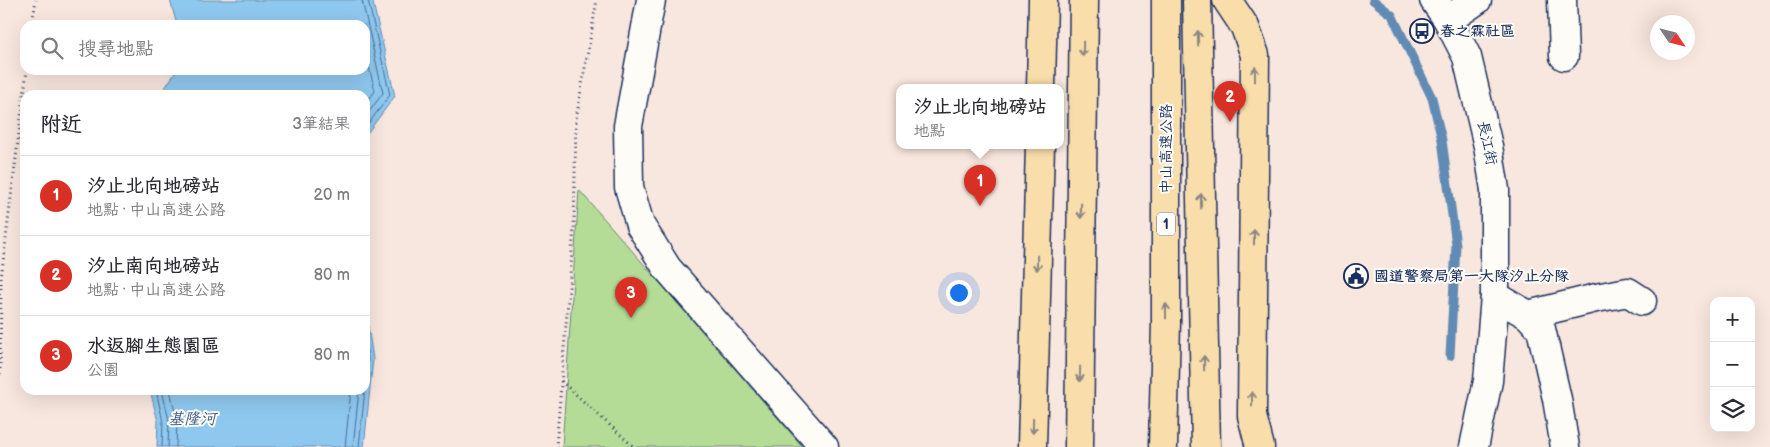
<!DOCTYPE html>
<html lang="zh-TW">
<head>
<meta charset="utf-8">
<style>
  body { margin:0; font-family:"Balsamiq Sans","LXGW WenKai TC",sans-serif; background:#f2f2f3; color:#2b2b33 }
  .controls { position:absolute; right:15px; bottom:15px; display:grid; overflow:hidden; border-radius:10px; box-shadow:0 5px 20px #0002 }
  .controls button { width:45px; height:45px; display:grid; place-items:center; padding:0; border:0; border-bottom:1px solid #e1e1e2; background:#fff; color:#2b2b33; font:25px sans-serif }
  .compass { position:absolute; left:1650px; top:15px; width:45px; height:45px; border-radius:50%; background:#fff; box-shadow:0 5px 20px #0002; rotate:125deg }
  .you { position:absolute; left:958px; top:292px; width:18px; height:18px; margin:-12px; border:4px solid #fff; border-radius:50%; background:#1a73e8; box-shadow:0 0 0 8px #1a73e833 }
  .badge { display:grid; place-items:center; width:32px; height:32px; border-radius:50%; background:#d93025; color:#fff; font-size:16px; font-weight:700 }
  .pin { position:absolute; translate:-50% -41px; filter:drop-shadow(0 1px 2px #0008) }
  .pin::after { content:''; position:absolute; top:26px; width:18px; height:15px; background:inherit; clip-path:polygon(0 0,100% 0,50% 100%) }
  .popup { position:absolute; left:896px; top:84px; width:168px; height:65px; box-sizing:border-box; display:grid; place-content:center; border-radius:10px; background:#fff; filter:drop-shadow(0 1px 4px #0005); font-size:16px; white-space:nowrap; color:#7c7c81 }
  .popup b { font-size:19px; color:#2b2b33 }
  .popup::after { content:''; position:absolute; left:50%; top:100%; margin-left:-10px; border:10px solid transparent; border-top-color:#fff }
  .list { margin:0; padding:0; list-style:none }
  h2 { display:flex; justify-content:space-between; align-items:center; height:65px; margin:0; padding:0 20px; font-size:21px }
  h2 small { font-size:16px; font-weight:400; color:#7c7c81 }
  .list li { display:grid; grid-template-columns:32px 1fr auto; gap:15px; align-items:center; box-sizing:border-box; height:80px; padding:0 20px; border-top:1px solid #e1e1e2 }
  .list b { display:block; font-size:19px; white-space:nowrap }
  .list p { margin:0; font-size:16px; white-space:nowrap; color:#7c7c81 }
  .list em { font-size:16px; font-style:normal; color:#7c7c81 }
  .icon { flex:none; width:28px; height:28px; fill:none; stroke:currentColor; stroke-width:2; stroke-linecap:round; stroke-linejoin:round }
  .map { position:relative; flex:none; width:1770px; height:447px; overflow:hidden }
  .search { position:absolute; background:#fff; box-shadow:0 5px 20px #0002; left:20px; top:20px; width:350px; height:55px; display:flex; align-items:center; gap:12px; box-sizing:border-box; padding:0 18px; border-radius:15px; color:#7c7c81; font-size:19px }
  .panel { position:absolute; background:#fff; box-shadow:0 5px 20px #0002; left:20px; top:90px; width:350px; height:305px; border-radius:15px }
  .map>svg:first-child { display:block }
</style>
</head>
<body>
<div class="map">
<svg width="1770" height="447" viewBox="0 0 1770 447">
  <rect width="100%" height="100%" fill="#f8e7de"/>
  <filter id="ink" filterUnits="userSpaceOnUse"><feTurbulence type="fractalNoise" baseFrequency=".02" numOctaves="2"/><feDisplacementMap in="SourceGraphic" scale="10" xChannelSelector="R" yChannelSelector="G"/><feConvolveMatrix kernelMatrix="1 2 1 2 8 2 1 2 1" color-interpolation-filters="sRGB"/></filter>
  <g filter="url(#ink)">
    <polygon fill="#b5dc97" stroke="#68867a" points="579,190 803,447 562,447"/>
    <g fill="#8fc8ee" stroke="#618bb4">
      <polygon points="170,0 374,0 373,3 395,96 365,136 365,95 160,95 177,70 365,70 365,25 177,25"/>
      <polygon points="365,306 373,359 364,447 157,447 158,422 150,390 365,390"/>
    </g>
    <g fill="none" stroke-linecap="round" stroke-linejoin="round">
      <g stroke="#496c98" stroke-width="1">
        <polyline points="362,0 383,93 365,117"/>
        <polyline points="365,51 375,91 365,105"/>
        <polyline points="365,128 390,95 368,0"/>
        <polyline points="365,338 368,359 365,388"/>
        <polyline points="156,390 163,422 162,447"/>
        <polyline points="162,390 169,421 168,447"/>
        <polyline points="170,390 177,421 176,447"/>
        <polyline points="345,447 351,390"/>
        <polyline points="353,447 359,390"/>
        <polyline points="359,447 365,390"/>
      </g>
      <polyline stroke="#618bb4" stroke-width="9" points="1373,0 1392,15 1432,98 1442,140 1456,245 1450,356"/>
      <defs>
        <g id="minor">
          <polyline points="651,0 628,126 629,187 640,225 667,268 824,447"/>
          <polyline points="1434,0 1448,20 1467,57 1488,146 1495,190 1495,296 1488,381 1474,447"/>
          <polyline points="1562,0 1564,56"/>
          <polyline points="1448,20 1477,0"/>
          <polyline points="1495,296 1528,315 1541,329 1557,399 1565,447"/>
          <polyline points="1528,315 1596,298 1628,292 1642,301"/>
        </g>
        <g id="highway">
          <polyline points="1197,0 1206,447"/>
          <polyline points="1227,0 1245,27 1255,55 1252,416 1260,447"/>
          <polyline points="1041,87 1043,0"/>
          <polyline points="1032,447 1040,145"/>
          <polyline points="1079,447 1084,0"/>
          <polyline points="1163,447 1166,322 1166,0"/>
        </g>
      </defs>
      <use href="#minor" stroke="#1b2f5e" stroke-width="31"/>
      <use href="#highway" stroke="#1b2f5e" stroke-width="31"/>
      <g stroke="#1b2f5e" stroke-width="3" stroke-dasharray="1 4" stroke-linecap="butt">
        <polyline points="32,25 36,0"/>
        <polyline points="0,374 1,278 27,70"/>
        <polyline points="561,381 634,447"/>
        <polyline points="556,447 574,227 576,119 597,0"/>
      </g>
      <use href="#minor" stroke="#fdfcf7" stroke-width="28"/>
      <use href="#highway" stroke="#f9deab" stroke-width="28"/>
    </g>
    <defs><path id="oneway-shaft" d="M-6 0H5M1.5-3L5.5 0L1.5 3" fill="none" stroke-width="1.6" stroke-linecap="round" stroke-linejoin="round" transform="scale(1.25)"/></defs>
    <g stroke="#8a8684">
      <use href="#oneway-shaft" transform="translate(1198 38) rotate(-91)"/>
      <use href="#oneway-shaft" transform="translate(1083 49) rotate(91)"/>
      <use href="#oneway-shaft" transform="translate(1255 74) rotate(-90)"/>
      <use href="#oneway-shaft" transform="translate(1201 201) rotate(-91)"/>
      <use href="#oneway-shaft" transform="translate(1081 211) rotate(91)"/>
      <use href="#oneway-shaft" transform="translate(1254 237) rotate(-90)"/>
      <use href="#oneway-shaft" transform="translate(1037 263) rotate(91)"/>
      <use href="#oneway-shaft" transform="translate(1166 311) rotate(-90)"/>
      <use href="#oneway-shaft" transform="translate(1204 363) rotate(-91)"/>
      <use href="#oneway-shaft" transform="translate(1080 374) rotate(91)"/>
      <use href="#oneway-shaft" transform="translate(1252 399) rotate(-90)"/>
      <use href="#oneway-shaft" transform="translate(1033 426) rotate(91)"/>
    </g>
  </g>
  <defs>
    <symbol id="bus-ring" viewBox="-11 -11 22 22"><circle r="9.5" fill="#fdfcf7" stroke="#1b2f5e" stroke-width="1.5"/><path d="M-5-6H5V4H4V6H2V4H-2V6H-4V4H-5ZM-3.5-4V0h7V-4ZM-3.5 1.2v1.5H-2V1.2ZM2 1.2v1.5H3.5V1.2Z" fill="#1b2f5e"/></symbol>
    <symbol id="civic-ring" viewBox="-11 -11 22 22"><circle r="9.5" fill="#fdfcf7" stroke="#1b2f5e" stroke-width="1.5"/><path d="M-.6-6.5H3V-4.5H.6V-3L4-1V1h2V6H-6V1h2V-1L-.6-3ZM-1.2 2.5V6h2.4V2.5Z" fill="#1b2f5e"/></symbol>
  </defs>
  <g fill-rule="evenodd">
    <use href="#bus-ring" x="1408" y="17" width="28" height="28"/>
    <use href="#civic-ring" x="1342" y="262" width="28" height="28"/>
  </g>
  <g text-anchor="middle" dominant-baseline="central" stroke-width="4" stroke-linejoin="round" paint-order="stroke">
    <rect fill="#fdfcf7" stroke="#5f6c8c" stroke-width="1" x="1157" y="212.5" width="18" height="23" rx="4"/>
    <g font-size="14" font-weight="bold" fill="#1b2f5e">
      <text x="1166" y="224">1</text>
    </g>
    <g font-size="15" font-weight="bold" fill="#1b2f5e" stroke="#fdfcf7" text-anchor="start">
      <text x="1440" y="31">春之霖社區</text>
      <text x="1374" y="276">國道警察局第一大隊汐止分隊</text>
    </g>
    <g font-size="15" fill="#1b2f5e" stroke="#fdfcf7">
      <text transform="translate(1487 143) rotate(78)">長江街</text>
      <text transform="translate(1166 149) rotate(-90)">中山高速公路</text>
    </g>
    <g font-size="16" font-style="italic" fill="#3e5d89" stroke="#fdfcf7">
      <text x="192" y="419">基隆河</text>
    </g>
  </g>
</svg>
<div class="controls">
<button>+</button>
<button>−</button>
<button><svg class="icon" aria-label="layers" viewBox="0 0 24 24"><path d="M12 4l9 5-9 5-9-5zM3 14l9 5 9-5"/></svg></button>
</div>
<svg class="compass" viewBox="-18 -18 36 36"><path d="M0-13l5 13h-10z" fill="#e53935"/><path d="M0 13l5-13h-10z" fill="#7c7c81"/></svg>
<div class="you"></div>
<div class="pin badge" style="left:980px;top:206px">1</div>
<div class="popup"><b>汐止北向地磅站</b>地點</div>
<div class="pin badge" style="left:1230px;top:122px">2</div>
<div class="pin badge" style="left:631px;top:318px">3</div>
<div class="search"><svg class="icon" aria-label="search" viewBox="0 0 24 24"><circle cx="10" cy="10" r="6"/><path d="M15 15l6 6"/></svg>搜尋地點</div>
<section class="panel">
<h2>附近<small>3筆結果</small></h2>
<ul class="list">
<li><span class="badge">1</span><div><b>汐止北向地磅站</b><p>地點 · 中山高速公路</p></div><em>20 m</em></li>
<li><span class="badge">2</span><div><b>汐止南向地磅站</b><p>地點 · 中山高速公路</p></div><em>80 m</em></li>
<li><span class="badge">3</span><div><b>水返腳生態園區</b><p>公園</p></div><em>80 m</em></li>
</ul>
</section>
</div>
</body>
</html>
